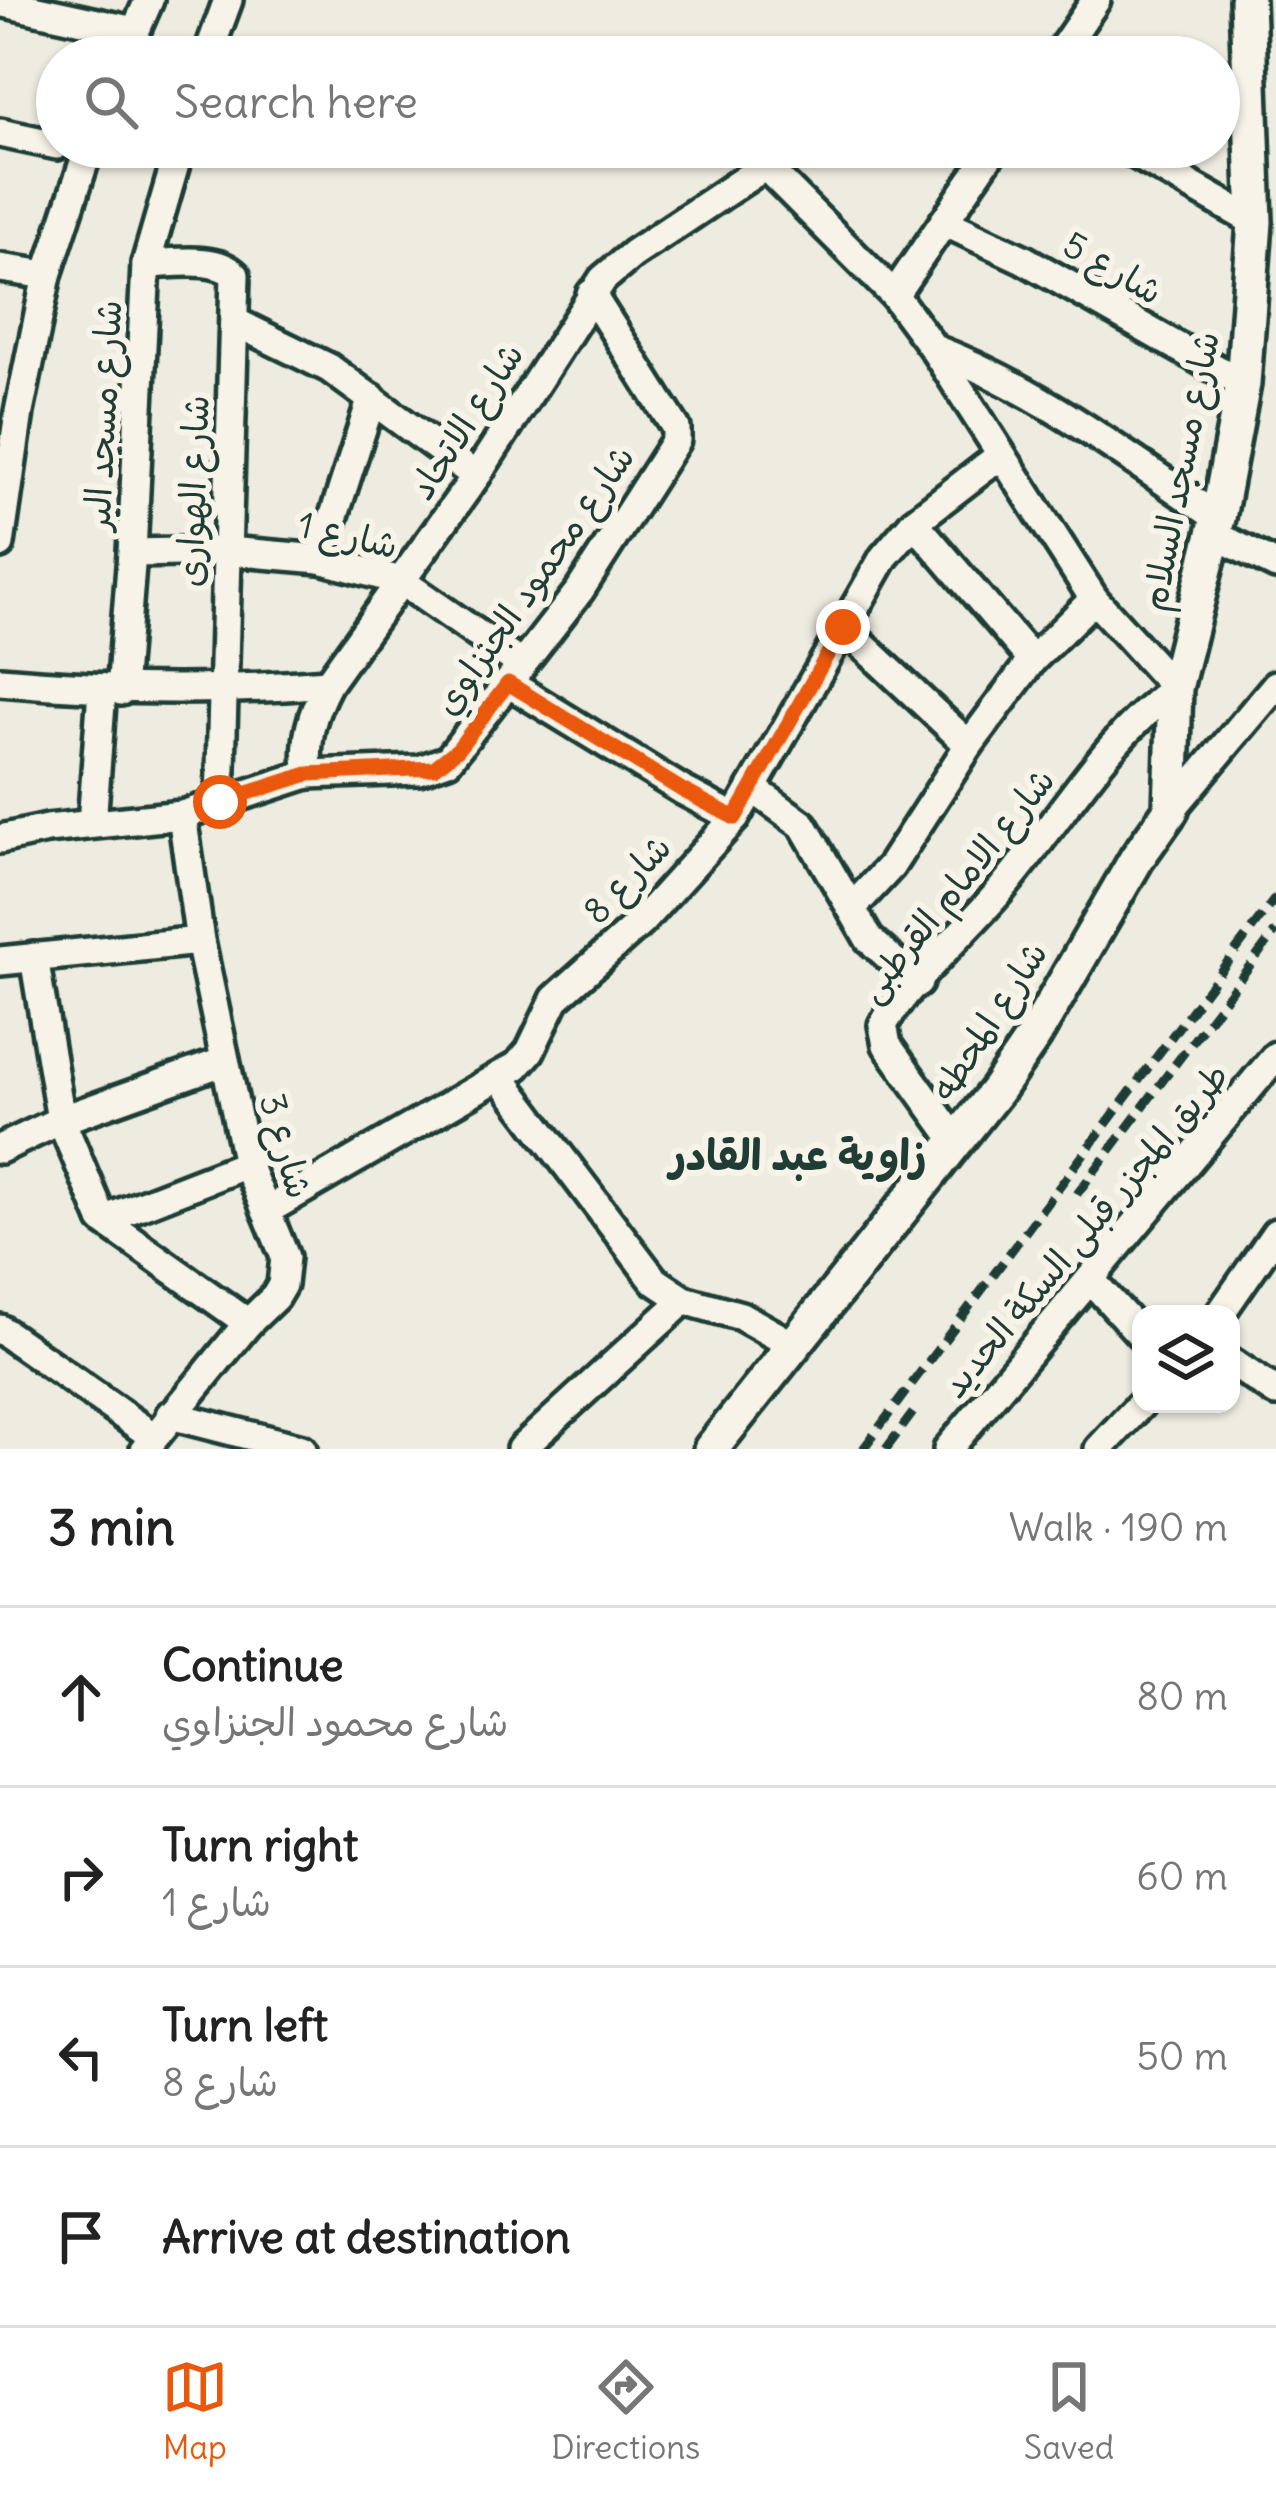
<!DOCTYPE html>
<html lang="en">
<head>
<meta charset="utf-8">
<style>
  body { margin:0; font-family:Delius,"Playpen Sans Arabic",sans-serif; background:#f6f6f6; color:#222 }
  .controls { position:absolute; right:36px; bottom:36px; display:grid; overflow:hidden; border-radius:24px; box-shadow:0 3px 9px #0004 }
  .controls button { width:108px; height:108px; display:grid; place-items:center; padding:0; border:0; border-bottom:3px solid #e0e0e0; background:#fff; color:#222; font:60px sans-serif }
  .stop { position:absolute; width:36px; height:36px; margin:-27px; border:9px solid #ea580c; border-radius:50%; background:#fff }
  .stop.end { background:#ea580c; border-color:#fff; box-shadow:0 3px 12px #0008 }
  .list { margin:0; padding:0; list-style:none }
  h2 { display:flex; justify-content:space-between; align-items:center; height:156px; margin:0; padding:0 48px; font-size:51px }
  h2 small { font-size:39px; font-weight:400; color:#767676 }
  .list li { display:grid; grid-template-columns:78px 1fr auto; gap:36px; align-items:center; box-sizing:border-box; height:180px; padding:0 48px; border-top:3px solid #e0e0e0 }
  .list b { display:block; font-size:45px; white-space:nowrap }
  .list p { margin:0; font-size:39px; white-space:nowrap; color:#767676 }
  .list em { font-size:39px; font-style:normal; color:#767676 }
  .icon { flex:none; width:66px; height:66px; fill:none; stroke:currentColor; stroke-width:2; stroke-linecap:round; stroke-linejoin:round }
  .map { position:relative; flex:none; width:1276px; height:1449px; overflow:hidden }
  .search { position:absolute; background:#fff; box-shadow:0 3px 9px #0004; left:36px; right:36px; top:36px; height:132px; display:flex; align-items:center; gap:30px; box-sizing:border-box; padding:0 42px; border-radius:66px; color:#767676; font-size:45px }
  .sheet { height:876px; background:#fff }
  nav { display:flex; justify-content:space-around; align-items:center; box-sizing:border-box; height:168px; border-top:3px solid #e0e0e0; background:#fff; font-size:33px; color:#767676 }
  nav a { display:grid; justify-items:center; gap:6px }
  nav .on { color:#ea580c }
  .map>svg:first-child { display:block }
</style>
</head>
<body>
<div class="map">
<svg width="1276" height="1449" viewBox="0 0 1276 1449">
  <rect width="100%" height="100%" fill="#eeece1"/>
  <filter id="ink" filterUnits="userSpaceOnUse"><feTurbulence type="fractalNoise" baseFrequency=".00833" numOctaves="2"/><feDisplacementMap in="SourceGraphic" scale="24" xChannelSelector="R" yChannelSelector="G"/><feConvolveMatrix kernelMatrix="1 2 1 2 8 2 1 2 1" color-interpolation-filters="sRGB"/></filter>
  <g filter="url(#ink)">
    <g fill="none" stroke-linecap="round" stroke-linejoin="round">
      <defs>
        <g id="minor">
          <polyline points="0,2 134,31"/>
          <polyline points="124,57 149,0"/>
          <polyline points="207,57 228,0"/>
          <polyline points="1057,57 1096,0"/>
          <polyline points="0,133 57,145"/>
          <path d="M742 147 765 166 894 295 934 349 1094 599 1175 688C1102 741 1058 824 999 892 965 932 909 981 883 1025L887 1045 956 1141"/>
          <polyline points="1123,147 1255,222"/>
          <polyline points="944,222 1023,259 1243,384"/>
          <path d="M146 264C171 264 216 255 235 275L220 803"/>
          <polyline points="0,268 47,275"/>
          <polyline points="894,295 995,147"/>
          <polyline points="235,322 329,368 476,476"/>
          <path d="M934 349C1038 388 1127 457 1218 518"/>
          <polyline points="914,522 1032,660"/>
          <polyline points="1213,534 1276,565"/>
          <polyline points="0,544 19,412 47,275 89,147"/>
          <polyline points="132,553 228,551 320,559 401,581 522,665"/>
          <polyline points="320,559 372,398"/>
          <polyline points="843,627 969,745"/>
          <path d="M0 681C111 691 217 692 328 683"/>
          <polyline points="508,683 682,790 735,818"/>
          <polyline points="121,691 132,553 146,264 180,147"/>
          <path d="M308 774C305 738 311 715 328 683L476 476 603 279 633 254 765 166"/>
          <polyline points="752,788 803,825 869,939 918,983"/>
          <polyline points="1171,810 1276,685"/>
          <polyline points="92,824 102,690"/>
          <polyline points="0,839 47,829 182,815 308,774 419,770 448,760 580,590 676,440 676,428 591,294"/>
          <polyline points="852,908 891,866 969,745 1032,660 1094,599"/>
          <polyline points="34,957 61,1120 103,1220 248,1323"/>
          <polyline points="0,961 200,941"/>
          <polyline points="501,1078 654,1280 684,1300 741,1316 791,1344"/>
          <polyline points="0,1149 61,1120 225,1061"/>
          <polyline points="266,1211 517,1066 530,1051 555,999 641,922 735,818 884,557 914,522 1001,455"/>
          <polyline points="103,1220 247,1164"/>
          <polyline points="1092,1281 1141,1335"/>
          <polyline points="1220,1314 1276,1233"/>
          <polyline points="0,1329 154,1437"/>
          <polyline points="1231,1362 1276,1392"/>
          <polyline points="170,1415 302,1449"/>
          <polyline points="145,1449 248,1323 275,1297 282,1285 285,1257 247,1164 200,941 182,815"/>
          <polyline points="521,1449 684,1300"/>
          <polyline points="948,1449 1276,1056"/>
          <polyline points="1099,1449 1141,1404"/>
        </g>
        <polyline id="tertiary" points="711,1449 997,1090 1034,1036 1137,858 1171,810 1175,688 1218,518 1243,384 1255,222 1247,0"/>
      </defs>
      <use href="#minor" stroke="#1f3d34" stroke-width="36"/>
      <use href="#tertiary" stroke="#1f3d34" stroke-width="42"/>
      <use href="#minor" stroke="#f7f3e8" stroke-width="27"/>
      <use href="#tertiary" stroke="#f7f3e8" stroke-width="33"/>
      <g stroke="#1f3d34" stroke-width="9" stroke-dasharray="18 9" stroke-linecap="butt">
        <polyline points="1077,1194 1276,931"/>
        <polyline points="863,1449 1276,897"/>
        <polyline points="886,1449 915,1410"/>
      </g>
    </g>
  </g>
  <g fill="none" stroke-linecap="round" stroke-linejoin="round" filter="url(#ink)">
    <polyline stroke="#ea580c" stroke-width="15" points="220,802 308,774 434,768 458,749 508,683 682,790 735,818 843,627"/>
  </g>
  <g text-anchor="middle" dominant-baseline="central" stroke-width="12" stroke-linejoin="round" paint-order="stroke">
    <g font-size="36" fill="#1f3d34" stroke="#f7f3e8">
      <text transform="translate(1113 268) rotate(30)">شارع 5</text>
      <text transform="translate(103 415) rotate(-87)">شارع مسجد البر</text>
      <text transform="translate(466 421) rotate(-57)">شارع الاتحاد</text>
      <text transform="translate(1180 471) rotate(-79)">شارع مسجد السلام</text>
      <text transform="translate(193 491) rotate(-88)">شارع الهوارى</text>
      <text transform="translate(348 535) rotate(13)">شارع 1</text>
      <text transform="translate(534 580) rotate(-55)">شارع محمود الجنزاوي</text>
      <text transform="translate(627 879) rotate(-46)">شارع 8</text>
      <text transform="translate(956 885) rotate(-51)">شارع الامام القرطبى</text>
      <text transform="translate(989 1021) rotate(-57)">شارع المحطه</text>
      <text transform="translate(286 1146) rotate(74)">شارع 3</text>
      <text transform="translate(1085 1230) rotate(-50)">طريق المجزر قبلى السكة الحديد</text>
    </g>
    <g font-size="42" font-weight="bold" fill="#1f3d34" stroke="#f7f3e8">
      <text x="798" y="1155">زاوية عبد القادر</text>
    </g>
  </g>
</svg>
<div class="controls">
<button><svg class="icon" aria-label="layers" viewBox="0 0 24 24"><path d="M12 4l9 5-9 5-9-5zM3 14l9 5 9-5"/></svg></button>
</div>
<div class="stop" style="left:220px;top:802px"></div>
<div class="stop end" style="left:843px;top:627px"></div>
<div class="search"><svg class="icon" aria-label="search" viewBox="0 0 24 24"><circle cx="10" cy="10" r="6"/><path d="M15 15l6 6"/></svg>Search here</div>
</div>
<section class="sheet">
<h2>3 min<small>Walk · 190 m</small></h2>
<ul class="list">
<li><svg class="icon" aria-label="ahead" viewBox="0 0 24 24"><path d="M12 20V5M6 11l6-6 6 6"/></svg><div><b>Continue</b><p>شارع محمود الجنزاوي</p></div><em>80 m</em></li>
<li><svg class="icon" aria-label="right" viewBox="0 0 24 24"><path d="M7 20v-9h11M14 6l5 5-5 5"/></svg><div><b>Turn right</b><p>شارع 1</p></div><em>60 m</em></li>
<li><svg class="icon" aria-label="left" viewBox="0 0 24 24"><path d="M17 20v-9H6M10 6l-5 5 5 5"/></svg><div><b>Turn left</b><p>شارع 8</p></div><em>50 m</em></li>
<li><svg class="icon" aria-label="arrive" viewBox="0 0 24 24"><path d="M6 21V4h12l-3 4 3 4H6"/></svg><div><b>Arrive at destination</b></div></li>
</ul>
</section>
<nav>
<a class="on"><svg class="icon" aria-label="map" viewBox="0 0 24 24"><path d="M3 6l6-2 6 2 6-2v14l-6 2-6-2-6 2zM9 4v14M15 6v14"/></svg>Map</a>
<a><svg class="icon" aria-label="directions" viewBox="0 0 24 24"><path d="M12 3l9 9-9 9-9-9zM9 14v-3h6M13 9l2 2-2 2"/></svg>Directions</a>
<a><svg class="icon" aria-label="saved" viewBox="0 0 24 24"><path d="M7 4h10v16l-5-4-5 4z"/></svg>Saved</a>
</nav>
</body>
</html>
